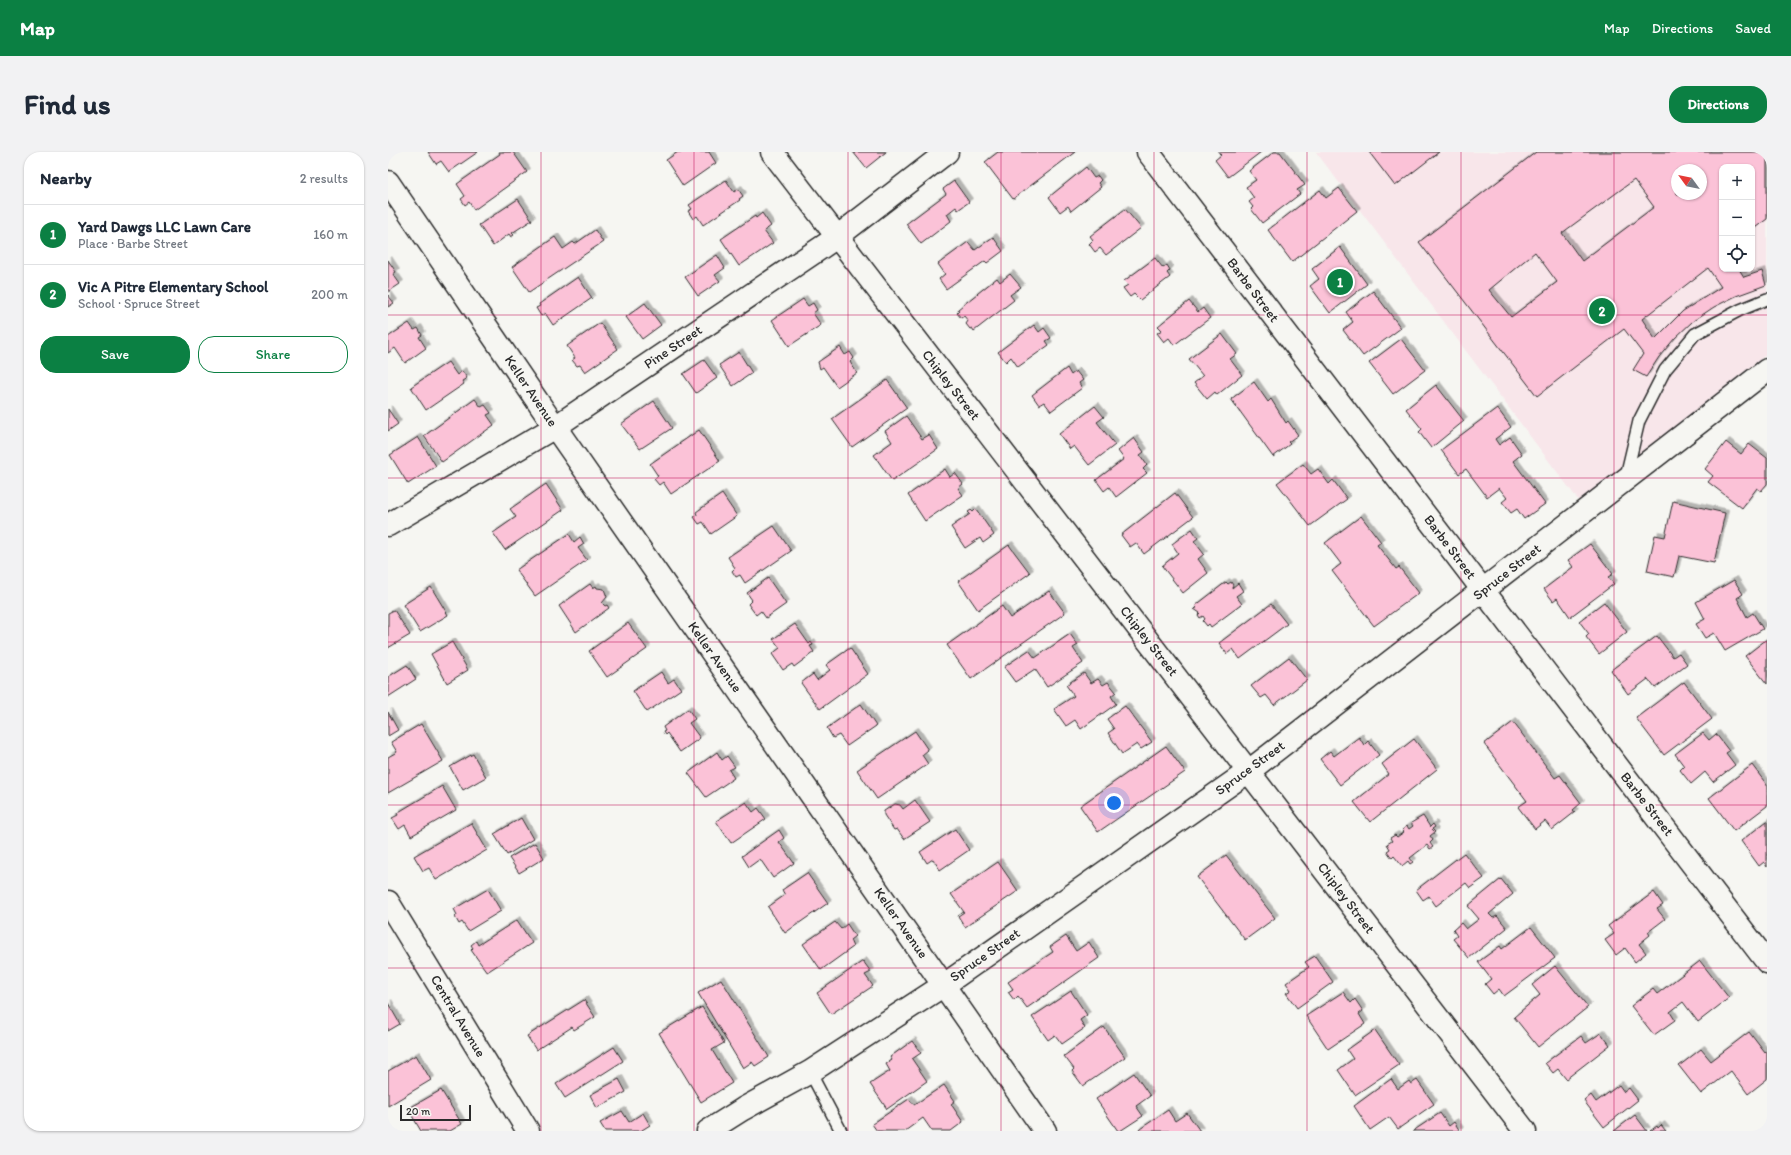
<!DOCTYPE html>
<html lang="en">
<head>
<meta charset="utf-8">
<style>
  body { margin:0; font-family:Itim,sans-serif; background:#f2f2f3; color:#1f2937 }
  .controls { position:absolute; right:12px; top:12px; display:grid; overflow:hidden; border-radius:8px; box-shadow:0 1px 3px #0004 }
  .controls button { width:36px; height:36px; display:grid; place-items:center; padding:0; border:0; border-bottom:1px solid #e0e1e3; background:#fff; color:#1f2937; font:20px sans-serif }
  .compass { position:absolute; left:1283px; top:12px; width:36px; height:36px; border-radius:50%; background:#fff; box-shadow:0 1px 3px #0004; rotate:303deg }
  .scale { position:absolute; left:12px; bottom:10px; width:71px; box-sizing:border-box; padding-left:4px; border:2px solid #2b2b2b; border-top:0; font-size:11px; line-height:14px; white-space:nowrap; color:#2b2b2b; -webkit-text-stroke:3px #f6f6f2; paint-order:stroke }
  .you { position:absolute; left:726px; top:651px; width:14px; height:14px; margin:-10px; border:3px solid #fff; border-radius:50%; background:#1a73e8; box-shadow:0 0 0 6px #1a73e833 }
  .badge { display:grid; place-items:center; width:26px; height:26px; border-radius:50%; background:#0b8043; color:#fff; font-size:13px; font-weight:700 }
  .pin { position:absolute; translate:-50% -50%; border:2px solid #fff; box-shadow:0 1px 4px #0006 }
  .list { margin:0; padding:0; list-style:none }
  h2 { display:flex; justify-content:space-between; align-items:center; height:52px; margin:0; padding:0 16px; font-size:17px }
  h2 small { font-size:13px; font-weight:400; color:#747a83 }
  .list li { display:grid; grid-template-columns:26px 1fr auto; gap:12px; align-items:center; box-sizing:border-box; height:60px; padding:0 16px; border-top:1px solid #e0e1e3 }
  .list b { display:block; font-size:15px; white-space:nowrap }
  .list p { margin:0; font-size:13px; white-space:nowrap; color:#747a83 }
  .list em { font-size:13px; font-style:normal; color:#747a83 }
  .actions { display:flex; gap:8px; padding:12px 16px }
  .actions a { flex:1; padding:9px 0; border:1px solid #0b8043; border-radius:16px; text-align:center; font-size:14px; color:#0b8043 }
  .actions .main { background:#0b8043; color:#fff }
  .icon { flex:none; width:22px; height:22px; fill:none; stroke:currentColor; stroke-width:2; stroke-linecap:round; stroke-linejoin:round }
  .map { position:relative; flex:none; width:1379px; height:979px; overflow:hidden; border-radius:16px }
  header { display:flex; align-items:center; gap:24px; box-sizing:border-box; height:56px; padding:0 20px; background:#0b8043; color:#fff }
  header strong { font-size:19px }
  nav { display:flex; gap:22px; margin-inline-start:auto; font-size:14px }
  .intro { display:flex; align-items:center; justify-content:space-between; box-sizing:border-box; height:96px; padding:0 24px }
  h1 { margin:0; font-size:28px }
  .button { padding:10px 18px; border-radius:16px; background:#0b8043; color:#fff; font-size:14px; font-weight:700 }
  main { display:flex; gap:24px; padding:0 24px }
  aside { flex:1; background:#fff; border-radius:16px; box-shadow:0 1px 3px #0004 }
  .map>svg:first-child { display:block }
</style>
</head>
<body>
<header>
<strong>Map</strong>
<nav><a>Map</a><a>Directions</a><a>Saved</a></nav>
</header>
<div class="intro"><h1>Find us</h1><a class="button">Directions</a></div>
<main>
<aside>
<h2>Nearby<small>2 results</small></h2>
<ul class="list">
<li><span class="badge">1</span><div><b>Yard Dawgs LLC Lawn Care</b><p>Place · Barbe Street</p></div><em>160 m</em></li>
<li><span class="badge">2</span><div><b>Vic A Pitre Elementary School</b><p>School · Spruce Street</p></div><em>200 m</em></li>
</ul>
<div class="actions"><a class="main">Save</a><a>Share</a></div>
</aside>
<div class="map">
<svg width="1379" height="979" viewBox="0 0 1379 979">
  <defs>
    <filter id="shadow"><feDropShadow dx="3.5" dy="-3.5" stdDeviation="0" flood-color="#0004"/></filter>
  </defs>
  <rect width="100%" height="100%" fill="#f6f6f2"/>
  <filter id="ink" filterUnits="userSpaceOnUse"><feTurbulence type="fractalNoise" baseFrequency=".025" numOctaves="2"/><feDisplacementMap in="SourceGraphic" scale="8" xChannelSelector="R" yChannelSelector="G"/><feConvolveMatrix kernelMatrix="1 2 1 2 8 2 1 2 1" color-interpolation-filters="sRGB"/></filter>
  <g filter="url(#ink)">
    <path fill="#f8e6ea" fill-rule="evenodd" d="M928 0H1379V202L1191 349ZM1334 15H1364V117H1334ZM1289 18H1313V42H1289Z"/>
    <g fill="#fbc2d7" stroke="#2b2b2b" fill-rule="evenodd" filter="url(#shadow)">
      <polygon points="40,0 90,0 61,20 53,9 48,12"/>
      <polygon points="111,0 125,0 139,20 86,58 81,50 77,53 73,47 77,44 69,32 112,2"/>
      <polygon points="290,0 321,0 328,11 295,34 278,8"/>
      <polygon points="465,0 498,0 478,16"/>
      <polygon points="610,0 687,0 625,47 597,10"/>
      <polygon points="830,0 873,0 840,25 827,8 833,3"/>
      <polygon points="886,0 892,0 917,33 909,38 912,42 874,71 863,57 865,55 861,50 866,46 858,35 868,28 861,19"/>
      <polygon points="981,0 1051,0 1007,34"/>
      <path d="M1148 0H1379V67L1364 78V15H1334V117H1351L1356 125 1374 119 1378 133 1348 144 1326 155 1305 169 1287 186 1271 205 1258 225 1245 218 1255 202 1236 177 1149 244 1031 90ZM1289 18H1313V42H1289ZM1246 28 1266 55 1194 109 1174 81ZM1147 100 1169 130 1123 165 1101 138ZM1320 116 1333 135 1295 159 1267 187 1254 167Z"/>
      <polygon points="698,15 706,26 710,24 713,28 710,31 713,35 683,59 680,54 672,60 661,45"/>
      <polygon points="338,28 346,40 350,37 355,44 351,47 352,48 315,73 309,64 305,67 300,59 304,57 301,53"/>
      <polygon points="566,29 581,50 570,58 568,55 559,62 563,69 533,92 518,72 558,42 555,37"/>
      <polygon points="951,36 969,59 904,110 880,78 932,38 938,46"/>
      <polygon points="130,47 144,68 124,81 126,83 123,85 121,82 105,94 91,73"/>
      <polygon points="737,57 753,76 718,103 712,96 707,100 701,92 705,88 702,84"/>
      <polygon points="374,61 383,74 376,79 385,91 351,114 333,87 367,64 368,66"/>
      <polygon points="207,78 215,90 141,140 124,115 167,85 175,97 185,90 187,92"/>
      <polygon points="605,85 615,99 599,111 597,109 558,137 551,127 557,122 550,112 580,90 587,98"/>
      <polygon points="952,95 979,132 942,161 922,134 931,127 924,117"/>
      <polygon points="329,103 337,116 327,123 332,129 310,144 297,125"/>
      <polygon points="767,106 775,116 779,113 782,118 779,121 782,125 752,148 746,142 742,145 735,136 740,133 736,129"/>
      <polygon points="0,108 8,120 5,122 12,132 0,140"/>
      <polygon points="622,122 633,135 622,143 626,148 586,179 584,176 582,177 578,172 580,169 576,164 573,166 569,161 571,159 570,157 609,126 612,130"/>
      <polygon points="190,125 204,146 165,173 157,161 153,164 148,156 152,154 151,152"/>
      <polygon points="985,139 1013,176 975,204 955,178 965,170 958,160"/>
      <polygon points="0,143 6,151 0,155"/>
      <polygon points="415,147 420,154 425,151 429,158 425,161 433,173 401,194 384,168"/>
      <polygon points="801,149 810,160 815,156 822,166 786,193 781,186 776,190 769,181 774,178 770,174"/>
      <polygon points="257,151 273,173 254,187 238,165"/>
      <polygon points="21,171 26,178 30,176 34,183 31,185 38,196 17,211 7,196 0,201 0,185"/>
      <polygon points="212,171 230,197 197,220 192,213 189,214 184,208 187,206 179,194"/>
      <polygon points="646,173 651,180 656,176 663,186 658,189 661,193 630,215 623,205 618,210 610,200"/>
      <polygon points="834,182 849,202 842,207 854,223 829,243 827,240 819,247 806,231 815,224 801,207"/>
      <polygon points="1013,187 1037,218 1005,242 981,211"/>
      <polygon points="452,195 457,203 462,200 466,206 462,210 469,221 449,235 435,215 432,217 430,210"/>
      <polygon points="351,200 364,221 345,234 331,213"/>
      <polygon points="316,208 329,226 308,241 295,222"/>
      <polygon points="60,210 69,223 74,219 79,226 74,229 76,232 38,258 23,235"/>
      <polygon points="679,216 683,223 688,219 695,228 691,231 694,236 663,259 656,250 651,253 644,243"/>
      <polygon points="499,228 519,256 464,295 444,267"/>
      <polygon points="866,230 880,250 883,247 898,271 900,269 910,283 900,290 902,292 885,305 843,247"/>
      <polygon points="1048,233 1076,269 1043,296 1031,280 1034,277 1018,257"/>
      <polygon points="87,247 93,255 97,253 103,261 99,263 106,273 54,310 36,284"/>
      <polygon points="266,249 284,276 252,297 233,272"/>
      <polygon points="707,254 716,265 709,270 727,293 701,313 686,294 682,297 671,282"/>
      <polygon points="1109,256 1123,275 1107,287 1111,293 1122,285 1134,302 1125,309 1157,352 1136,367 1129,357 1123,361 1114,350 1119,346 1111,336 1099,345 1078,317 1071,322 1053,298"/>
      <polygon points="0,257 10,272 0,279"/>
      <polygon points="518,264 534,287 541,283 550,297 504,329 486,303 504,290 497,279"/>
      <polygon points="311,278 332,309 283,342 275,330 271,333 266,327 270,324 262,312"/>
      <polygon points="30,285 48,314 20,332 2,303"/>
      <polygon points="746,286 756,300 752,303 759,313 755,317 759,321 728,345 721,335 716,339 708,328 736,307 730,299"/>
      <polygon points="1338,290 1353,302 1361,292 1379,306 1379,332 1373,339 1369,336 1354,356 1320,330 1325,324 1317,317"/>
      <polygon points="915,312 923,322 930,317 941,332 945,328 959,347 922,374 889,331"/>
      <polygon points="557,317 562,325 567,321 575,332 570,336 575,343 537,369 520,343"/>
      <polygon points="158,332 175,358 117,398 105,381 128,365 122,357"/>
      <polygon points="787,341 805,365 756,402 748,391 742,395 733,383"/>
      <polygon points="334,342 349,364 323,382 315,370 311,372 306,365 309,363 308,360"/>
      <polygon points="1285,349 1337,361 1326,411 1291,404 1286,425 1259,419 1267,383 1277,385"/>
      <polygon points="588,357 606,383 595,391 592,386 577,396 563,375 582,362 580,360 583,358 585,360"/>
      <polygon points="973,364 993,390 989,393 1008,417 1011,415 1031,441 986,474 944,419 953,412 937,391"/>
      <polygon points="386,374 403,399 357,431 352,423 348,425 344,419 347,416 340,405"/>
      <polygon points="804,377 810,386 806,389 816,402 810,407 820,421 795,441 774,414 790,401 784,392"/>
      <polygon points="181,382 186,390 192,385 196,392 190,396 199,408 147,444 128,418"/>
      <polygon points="1202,392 1225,422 1220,425 1226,432 1182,465 1169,446 1165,449 1156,437 1185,415 1180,408"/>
      <polygon points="621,393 642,421 590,458 570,429"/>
      <polygon points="380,426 398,452 378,466 373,459 368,463 360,452 364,448 359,441"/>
      <polygon points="1346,428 1355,442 1349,446 1359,465 1365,461 1375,477 1337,499 1326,481 1317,486 1308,472 1317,467 1308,450"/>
      <polygon points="838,430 840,432 843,430 845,433 844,436 850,431 855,439 848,444 854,452 823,475 821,472 819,474 815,469 817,467 815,464 812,466 810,463 812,461 806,457 809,456 807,454"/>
      <polygon points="202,432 205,436 208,434 209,436 216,437 219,445 214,451 217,454 219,453 221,456 188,480 171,454"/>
      <polygon points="43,435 60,463 32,480 15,453"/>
      <polygon points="661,439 677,461 583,527 559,493 614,454 622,466"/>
      <polygon points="1216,450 1239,480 1211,502 1198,485 1201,482 1191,469"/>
      <polygon points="883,452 899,472 852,507 845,497 839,502 831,491"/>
      <polygon points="6,458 22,483 0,496 0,461"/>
      <polygon points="240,471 259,497 219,525 201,499"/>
      <polygon points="407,472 421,492 423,490 425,493 422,494 426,500 406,515 404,512 395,518 384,502 392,496 385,487"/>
      <polygon points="682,482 690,493 685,496 695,511 659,535 647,517 627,530 616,515 641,498 647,506"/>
      <polygon points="1269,484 1285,505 1291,501 1299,512 1267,536 1260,527 1240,542 1223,518"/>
      <polygon points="1379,487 1379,532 1357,504"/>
      <polygon points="64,490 80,518 59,531 43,502"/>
      <polygon points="462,496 480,522 432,557 413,531 425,522 429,528 442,518 438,513"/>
      <polygon points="901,505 919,528 886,553 878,543 873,546 863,534"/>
      <polygon points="19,513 28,527 0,545 0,525"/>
      <polygon points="273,520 280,531 286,527 293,537 259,560 245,539"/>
      <polygon points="696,521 703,531 710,527 715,533 720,530 728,540 723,544 728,552 693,577 687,568 678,574 666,557 686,544 678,533"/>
      <polygon points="1296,530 1324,567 1276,603 1248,566"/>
      <polygon points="473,552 488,574 459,594 451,583 445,586 439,576"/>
      <polygon points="737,554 764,590 753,597 749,592 734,602 720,581 726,577 719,567"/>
      <polygon points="300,557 307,567 301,571 312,586 292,600 279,581 277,583 275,580 277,579 275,575"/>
      <polygon points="0,560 10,578 0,584"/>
      <polygon points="1125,570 1167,626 1172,623 1193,651 1185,658 1187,660 1164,678 1157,669 1147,677 1130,655 1139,649 1096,592"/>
      <polygon points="33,572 55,609 0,641 0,605 9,600 3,590"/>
      <polygon points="527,579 540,598 534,603 540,612 489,647 469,618"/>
      <polygon points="1315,581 1321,588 1328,582 1341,599 1338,601 1347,613 1325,630 1317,620 1303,632 1292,618 1296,614 1287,602"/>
      <polygon points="971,585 976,593 980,589 991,603 952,633 932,607 942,599 946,604"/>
      <polygon points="1026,587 1049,617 982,670 966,650 1001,622 994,612"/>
      <polygon points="778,594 797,620 710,680 692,654"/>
      <polygon points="329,600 334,608 339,604 347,615 341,618 346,626 318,645 300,621"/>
      <polygon points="85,602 98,625 75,638 62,615"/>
      <polygon points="1364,613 1379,633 1379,654 1346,679 1321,646"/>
      <polygon points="54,634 68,658 23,684 17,673 11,677 4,666 10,663 9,661"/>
      <polygon points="527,648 542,670 516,687 509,677 506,678 496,663 496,659 507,652 512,653 515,657"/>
      <polygon points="358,650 365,660 370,656 378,667 343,691 328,669"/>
      <polygon points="1035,664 1042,675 1045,672 1047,675 1044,677 1047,680 1042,684 1045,688 1042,691 1045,695 1042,697 1039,693 1022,706 1025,710 1022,712 1020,709 1014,714 1006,704 1004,706 999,699 1002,697 999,692 1004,689 1002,686 1007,683 1009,685 1016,680 1014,678 1019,674 1021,677 1025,674 1023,671"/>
      <polygon points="133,666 145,687 119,703 106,682"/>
      <polygon points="1379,669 1379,715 1376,710 1371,714 1353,689"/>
      <polygon points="83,671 99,698 48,728 41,716 35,719 26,704"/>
      <polygon points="567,677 581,698 552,718 545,707 539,711 532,700"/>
      <polygon points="391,678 396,686 391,690 406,711 385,726 372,707 361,715 354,704"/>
      <polygon points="147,691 156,706 131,721 121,706"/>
      <polygon points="1076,701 1096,726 1082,736 1078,731 1048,754 1041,744 1035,748 1028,738"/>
      <polygon points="838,703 887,766 857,788 809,725"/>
      <polygon points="610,710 630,739 577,775 570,764 576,760 563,742"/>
      <polygon points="419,721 440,751 397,781 380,755 397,743 394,738"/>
      <polygon points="1113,727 1125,742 1101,762 1105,766 1109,764 1119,776 1081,806 1065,787 1069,784 1065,778 1073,771 1078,777 1091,767 1080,754"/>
      <polygon points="100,737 113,759 80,779 74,770 71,772 67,765 69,763 66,757"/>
      <polygon points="1266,740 1275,753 1269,757 1277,767 1260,780 1262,783 1251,792 1258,801 1247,810 1237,796 1228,803 1217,788 1226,782 1220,774"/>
      <polygon points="129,768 144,791 99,820 83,798 85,796 83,793 88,789 90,793"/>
      <polygon points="447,770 453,777 459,772 467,784 462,788 465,795 433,818 415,792"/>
      <polygon points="1143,775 1167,806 1116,844 1111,837 1105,842 1097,832 1103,827 1090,810 1112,794 1114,797"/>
      <polygon points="678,784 688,799 701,790 711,806 639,856 630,844 626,848 620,840 625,837 620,830 665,800 662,795"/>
      <polygon points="927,804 945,830 909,856 898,841 903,838 898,831 921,815 917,810"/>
      <polygon points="475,809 483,820 477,823 485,834 443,862 429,841"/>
      <polygon points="1312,809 1341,846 1310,870 1295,850 1282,860 1287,868 1266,883 1243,854 1265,837 1269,842"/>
      <polygon points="1167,814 1200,855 1150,895 1126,865 1152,843 1144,833"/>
      <polygon points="333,827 381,905 367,914 364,910 355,916 310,841"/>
      <polygon points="683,839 699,863 692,868 697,876 674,892 667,883 660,888 644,865"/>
      <polygon points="955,840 963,851 967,847 975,859 971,862 977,872 940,897 918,864"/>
      <polygon points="196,848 207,865 186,878 184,875 148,898 139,884"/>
      <polygon points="0,851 12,872 0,879"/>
      <polygon points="314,855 336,891 324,898 344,931 313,950 271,881"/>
      <polygon points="716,875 737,905 695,934 684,919 686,917 676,904"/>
      <polygon points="987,878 1011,913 967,943 950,918 965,907 959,898"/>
      <polygon points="1361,880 1377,901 1379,899 1379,927 1360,942 1343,919 1313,942 1291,914 1313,897 1323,909"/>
      <polygon points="1213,881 1222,893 1178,927 1170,917 1165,921 1157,911 1193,884 1198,891"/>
      <polygon points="524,889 533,901 524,907 539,929 499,957 482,932 502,919 498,912 504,908 502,905"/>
      <polygon points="226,895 235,909 177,946 168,932"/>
      <polygon points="28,903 43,928 0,954 0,919"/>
      <polygon points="746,921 762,944 748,954 755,964 732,979 730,979 708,947"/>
      <polygon points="231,927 238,940 209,956 202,943"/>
      <polygon points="1003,927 1010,937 1021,929 1023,932 1029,928 1046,952 1010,977 1001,965 982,978 966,954"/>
      <polygon points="556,933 567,949 563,952 575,970 563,979 544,979 535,966 517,979 489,979 484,972 521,947 526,953"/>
      <polygon points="1231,933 1236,940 1241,936 1250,948 1216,975 1196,949 1203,943 1208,950"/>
      <polygon points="53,938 74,972 62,979 33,979 20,957"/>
      <polygon points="780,958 787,969 799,961 812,979 749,979"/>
      <polygon points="234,959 241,970 255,961 262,973 254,978 254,979 217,979 212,971"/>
      <polygon points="1052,961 1061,974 1066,970 1072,979 1025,979"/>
      <polygon points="1247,963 1259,979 1226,979"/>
      <polygon points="1273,973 1278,979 1262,979 1269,974 1270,976"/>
    </g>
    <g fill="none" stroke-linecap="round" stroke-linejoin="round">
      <defs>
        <g id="service">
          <polyline points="1238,324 1251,269 1277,218 1307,182 1352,158 1379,147"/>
          <polyline points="422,920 453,979"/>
        </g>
        <g id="minor">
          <polyline points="384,0 1137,979"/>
          <polyline points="760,0 1379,810"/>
          <polyline points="0,30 167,275 657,979"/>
          <polyline points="0,373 167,275 449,85 559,0"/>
          <polyline points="320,979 355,957 422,920 556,833 861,619 1379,218"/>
        </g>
        <polyline id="tertiary" points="0,750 140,979"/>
      </defs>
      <use href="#service" stroke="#2b2b2b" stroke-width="14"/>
      <use href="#minor" stroke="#2b2b2b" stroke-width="25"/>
      <use href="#tertiary" stroke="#2b2b2b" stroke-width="25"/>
      <use href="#service" stroke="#f6f6f2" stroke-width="11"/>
      <use href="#minor" stroke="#f6f6f2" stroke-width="22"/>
      <use href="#tertiary" stroke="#f6f6f2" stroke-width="22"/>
    </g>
  </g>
  <path fill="none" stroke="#c2185b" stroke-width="1" stroke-opacity="0.55" d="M153 0V979M306 0V979M460 0V979M613 0V979M766 0V979M919 0V979M1073 0V979M1226 0V979M0 163H1379M0 326H1379M0 490H1379M0 653H1379M0 816H1379"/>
  <g text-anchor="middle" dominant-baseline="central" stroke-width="4" stroke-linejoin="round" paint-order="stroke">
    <g font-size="14" fill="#2b2b2b" stroke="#f6f6f2">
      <text transform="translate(865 138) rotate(53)">Barbe Street</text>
      <text transform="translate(285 195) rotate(-34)">Pine Street</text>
      <text transform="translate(563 233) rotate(52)">Chipley Street</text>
      <text transform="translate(143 239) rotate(56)">Keller Avenue</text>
      <text transform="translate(1062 395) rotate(53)">Barbe Street</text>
      <text transform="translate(1119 420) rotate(-38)">Spruce Street</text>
      <text transform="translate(761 489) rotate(52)">Chipley Street</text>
      <text transform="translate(327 505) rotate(55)">Keller Avenue</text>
      <text transform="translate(862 616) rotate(-36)">Spruce Street</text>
      <text transform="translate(1259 652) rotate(52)">Barbe Street</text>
      <text transform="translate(958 746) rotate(53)">Chipley Street</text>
      <text transform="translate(513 771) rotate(55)">Keller Avenue</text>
      <text transform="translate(597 803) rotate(-35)">Spruce Street</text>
      <text transform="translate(70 864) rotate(59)">Central Avenue</text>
    </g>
  </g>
</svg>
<div class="controls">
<button>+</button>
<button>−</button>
<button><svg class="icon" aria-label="locate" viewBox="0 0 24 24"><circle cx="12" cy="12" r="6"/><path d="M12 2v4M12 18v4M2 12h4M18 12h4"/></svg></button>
</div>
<svg class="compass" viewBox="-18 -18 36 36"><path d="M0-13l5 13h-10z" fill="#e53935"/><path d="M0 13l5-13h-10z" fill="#747a83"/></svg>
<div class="scale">20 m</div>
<div class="you"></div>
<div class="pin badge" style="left:952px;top:130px">1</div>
<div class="pin badge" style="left:1214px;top:159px">2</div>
</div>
</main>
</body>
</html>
